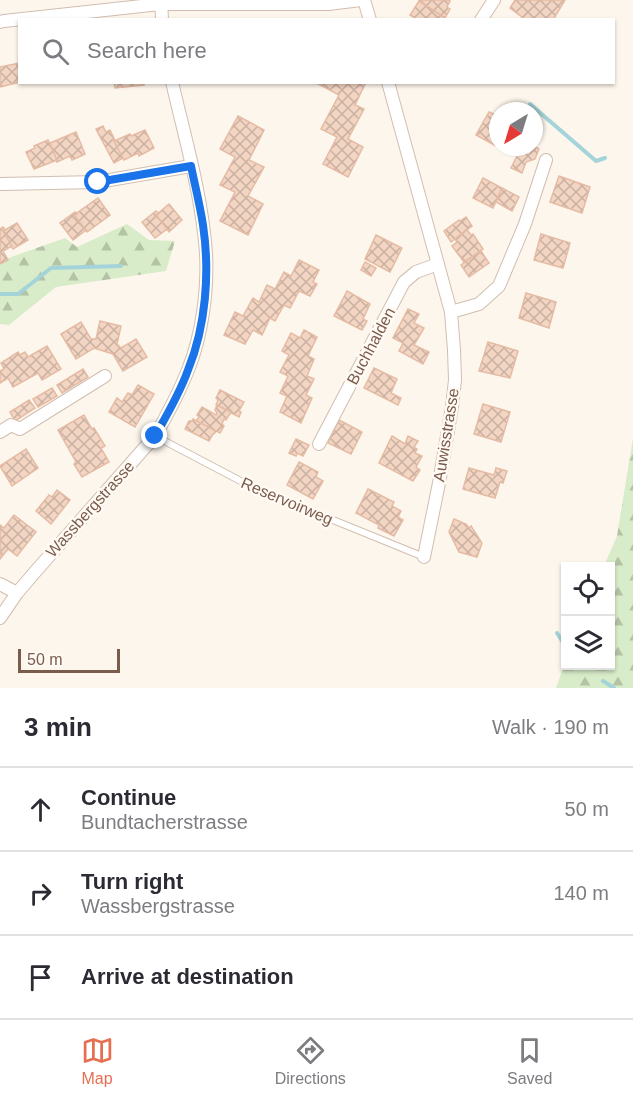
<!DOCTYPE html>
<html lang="en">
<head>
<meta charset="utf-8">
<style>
  body { margin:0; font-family:Helvetica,sans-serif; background:#f2f2f3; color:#2b2b33 }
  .controls { position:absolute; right:18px; bottom:18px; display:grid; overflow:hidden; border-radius:0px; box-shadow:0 2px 4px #0004 }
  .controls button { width:54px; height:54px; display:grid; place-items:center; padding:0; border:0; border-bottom:2px solid #e1e1e2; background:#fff; color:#2b2b33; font:30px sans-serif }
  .compass { position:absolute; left:489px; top:102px; width:54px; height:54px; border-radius:50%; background:#fff; box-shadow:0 2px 4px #0004; rotate:218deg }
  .scale { position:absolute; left:18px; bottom:15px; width:102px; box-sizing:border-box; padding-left:6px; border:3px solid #7a5c4d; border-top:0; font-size:16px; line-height:21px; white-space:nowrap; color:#7a5c4d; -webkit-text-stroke:4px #fffaf3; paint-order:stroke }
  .stop { position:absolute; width:18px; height:18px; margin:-14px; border:4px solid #1a73e8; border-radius:50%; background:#fff }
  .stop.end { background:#1a73e8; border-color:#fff; box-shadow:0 2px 6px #0008 }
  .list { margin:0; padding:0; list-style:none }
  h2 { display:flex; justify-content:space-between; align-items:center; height:78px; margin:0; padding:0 24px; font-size:26px }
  h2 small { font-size:20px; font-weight:400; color:#7c7c81 }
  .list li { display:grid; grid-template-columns:39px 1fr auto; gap:18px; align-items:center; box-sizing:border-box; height:84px; padding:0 24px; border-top:2px solid #e1e1e2 }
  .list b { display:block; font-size:22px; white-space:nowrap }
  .list p { margin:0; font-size:20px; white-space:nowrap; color:#7c7c81 }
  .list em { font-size:20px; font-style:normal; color:#7c7c81 }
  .icon { flex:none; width:33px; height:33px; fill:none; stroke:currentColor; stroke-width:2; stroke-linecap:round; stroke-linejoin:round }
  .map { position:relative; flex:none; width:633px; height:688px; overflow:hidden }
  .search { position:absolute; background:#fff; box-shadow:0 2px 4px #0004; left:18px; right:18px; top:18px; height:66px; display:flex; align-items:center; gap:15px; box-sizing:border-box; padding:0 21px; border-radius:0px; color:#7c7c81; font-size:22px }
  .sheet { height:330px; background:#fff }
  nav { display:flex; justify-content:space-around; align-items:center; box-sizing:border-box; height:84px; border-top:2px solid #e1e1e2; background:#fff; font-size:16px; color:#7c7c81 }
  nav a { display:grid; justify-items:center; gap:3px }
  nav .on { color:#e76f51 }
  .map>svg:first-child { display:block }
</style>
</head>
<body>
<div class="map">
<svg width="633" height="688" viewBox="0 0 633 688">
  <defs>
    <pattern id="forest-firs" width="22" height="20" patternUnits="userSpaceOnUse" patternTransform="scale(1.5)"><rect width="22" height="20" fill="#d8ecc9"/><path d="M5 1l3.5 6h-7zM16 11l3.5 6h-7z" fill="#b4c2a5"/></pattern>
    <pattern id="building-cross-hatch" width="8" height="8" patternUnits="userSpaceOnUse" patternTransform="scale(1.5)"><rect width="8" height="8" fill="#f3d5c3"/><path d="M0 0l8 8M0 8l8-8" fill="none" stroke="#cab0a1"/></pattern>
  </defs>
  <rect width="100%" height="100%" fill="#fdf6ec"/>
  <g fill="url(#forest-firs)">
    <polygon points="127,224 149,240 175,241 166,271 56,287 9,325 0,324 0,261 65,238 77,247"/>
    <polygon points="633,438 633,688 556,688 565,663 566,666 610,666 610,566 604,566 617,536"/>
  </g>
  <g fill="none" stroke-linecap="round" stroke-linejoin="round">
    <g stroke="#a5d3da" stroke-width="4">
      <polyline points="530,104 596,161 605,158"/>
      <polyline points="0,294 18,294 51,268 121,266"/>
      <polyline points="557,633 566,647"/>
      <polyline points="603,681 614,688"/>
    </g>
  </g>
  <g fill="url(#building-cross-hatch)" stroke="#e6bba3" stroke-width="1.5">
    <polygon points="419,0 448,0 450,1 447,7 450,9 445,18 419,1"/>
    <polygon points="515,0 565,0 553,20 526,20 510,8"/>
    <polygon points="419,1 445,18 444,20 418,20 410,15"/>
    <polygon points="20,63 20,81 17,82 17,83 0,87 0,67"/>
    <polygon points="114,82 144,82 144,85 115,88"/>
    <polygon points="315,82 366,82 355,105 364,109 348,139 363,147 348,177 323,164 337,137 321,129 339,95"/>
    <polygon points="489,112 498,116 498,143 496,146 476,135"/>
    <polygon points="238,116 264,130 249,160 264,167 248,196 263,204 248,235 220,221 235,192 220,185 235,157 220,149"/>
    <polygon points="103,126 106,132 110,130 123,158 114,163 96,129"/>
    <polygon points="145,130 154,148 139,156 138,153 124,160 114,141 130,134 131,136"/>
    <polygon points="76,132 85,154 72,160 70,156 57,162 50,143"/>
    <polygon points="48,140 57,160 34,169 26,152 35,148 34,146"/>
    <polygon points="534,146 539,149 535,159 526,162 522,173 511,168 518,154 510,150 509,152 498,147"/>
    <polygon points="559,176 590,187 582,213 550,202"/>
    <polygon points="483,178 502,188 493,208 473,198"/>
    <polygon points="502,188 519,197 512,211 496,202"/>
    <polygon points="98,198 110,215 87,232 74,215"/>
    <polygon points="169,204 182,220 169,232 156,215"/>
    <polygon points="156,211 158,213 156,215 167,229 155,238 142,222"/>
    <polygon points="75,212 77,214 74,215 86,230 73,240 60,223"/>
    <polygon points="466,217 472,226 451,242 444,231 459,220 460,221"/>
    <polygon points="17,223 28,240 13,249 3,231"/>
    <polygon points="3,227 5,230 3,231 12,246 3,251 8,260 0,264 0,229"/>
    <polygon points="467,230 471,235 473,234 483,249 464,262 452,246 457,242 455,239"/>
    <polygon points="541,234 570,243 563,268 534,260"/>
    <polygon points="376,235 402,248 390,272 365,259"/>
    <polygon points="481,251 489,263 469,277 461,265"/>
    <polygon points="299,260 319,270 313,282 317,284 310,296 299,291 290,308 284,305 275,321 270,318 262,335 253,330 245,344 224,335 235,312 243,316 253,298 259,302 267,285 275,289 284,272 291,276"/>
    <polygon points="365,262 376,268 371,276 361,270"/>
    <polygon points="347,291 370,304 363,319 367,321 362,330 334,316"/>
    <polygon points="526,293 556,302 549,328 519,318"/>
    <polygon points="408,309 419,314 414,323 424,328 414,345 429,352 423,364 399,351 403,343 393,338"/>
    <polygon points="100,321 121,326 117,344 121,348 136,339 147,357 123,371 113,354 94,348 76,359 61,334 81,322 91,339 96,339"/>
    <polygon points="304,330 317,337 308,356 314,359 307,376 314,379 306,395 312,398 301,423 280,412 287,396 280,393 288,376 280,372 289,355 282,351 291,333 300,338"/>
    <polygon points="488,342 518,351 510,378 479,371"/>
    <polygon points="47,346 61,369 42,380 38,373 13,387 8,378 0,383 0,371 4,369 1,363 18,352 20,355 25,352 28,357"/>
    <polygon points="374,368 397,379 391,393 401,398 398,405 364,388"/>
    <polygon points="83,369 88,377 62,393 57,385"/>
    <polygon points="138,385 154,394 135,427 109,412 117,398 122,402 128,393 132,395"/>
    <polygon points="52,388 57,396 38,407 33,399"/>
    <polygon points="220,390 244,402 239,411 241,412 239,417 216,405 218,400 216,398"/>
    <polygon points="29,400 35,408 15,421 10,412"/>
    <polygon points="483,404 510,412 501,442 474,434"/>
    <polygon points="217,405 231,412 226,420 224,419 222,424 224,426 220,433 196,421 199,417 197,415 202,407 216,415 217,413 215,410"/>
    <polygon points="84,415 92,429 94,428 105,446 101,448 109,462 82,477 74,464 76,462 58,430"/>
    <polygon points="193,419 216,431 214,434 213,434 209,441 185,429 189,421 192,421"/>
    <polygon points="339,420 362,432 351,454 328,443"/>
    <polygon points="392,436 405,444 408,436 418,441 414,447 417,449 415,453 422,456 416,467 420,470 413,481 379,463"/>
    <polygon points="296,439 309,445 303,456 297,453 296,456 289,453"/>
    <polygon points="26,449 38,468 12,486 0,466"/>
    <polygon points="299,462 318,472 316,477 323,481 313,499 287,485"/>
    <polygon points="469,468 494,475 496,468 507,471 503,483 500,482 495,498 463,489"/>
    <polygon points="368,489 394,502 392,506 401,511 398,517 403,520 394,536 378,528 379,525 356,513"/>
    <polygon points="57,490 70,500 51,524 36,511 49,495 52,497"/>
    <polygon points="14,515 36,532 17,556 8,549 0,559 0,525 4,528"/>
    <polygon points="454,519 466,524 469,528 471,526 482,543 477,557 459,552 449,532"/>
  </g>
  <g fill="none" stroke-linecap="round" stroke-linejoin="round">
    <defs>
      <polyline id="service" points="155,436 252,487 424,557"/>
      <g id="minor">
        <polyline points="161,0 162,20"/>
        <polyline points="364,0 370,20"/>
        <polyline points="481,20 494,0"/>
        <polyline points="0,22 4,21 160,4 328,4 361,0"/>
        <polyline points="388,82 451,312 454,350 455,380 452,407 439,483 424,557"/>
        <polyline points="0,184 98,182 191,166"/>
        <polyline points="451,312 479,304 499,286 525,224 546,160"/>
        <polyline points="0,432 11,425 20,429 105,376"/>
        <polyline points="319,444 404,282 416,272 438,264"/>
        <polyline points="0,584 17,593"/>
        <path d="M0 618 17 593 35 572 155 436C167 415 179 393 188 370 202 336 208 290 206 253 202 196 185 138 172 82"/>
      </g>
    </defs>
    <use href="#service" stroke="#d1beb0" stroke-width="8"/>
    <use href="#minor" stroke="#d1beb0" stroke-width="14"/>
    <use href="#service" stroke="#fff" stroke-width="6"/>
    <use href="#minor" stroke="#fff" stroke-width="12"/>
  </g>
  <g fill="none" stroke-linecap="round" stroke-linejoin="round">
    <path stroke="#1a73e8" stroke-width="8" d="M98 182 191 166C195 186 200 205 203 225 210 272 206 326 188 370 180 393 167 415 155 436"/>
  </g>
  <g text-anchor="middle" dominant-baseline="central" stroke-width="5" stroke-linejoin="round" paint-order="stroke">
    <g font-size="16" fill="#7a5c4d" stroke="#fffaf3">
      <text transform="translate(371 346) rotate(-62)">Buchhalden</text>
      <text transform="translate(446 435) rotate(-81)">Auwisstrasse</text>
      <text transform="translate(287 501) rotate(23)">Reservoirweg</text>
      <text transform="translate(90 509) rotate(-48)">Wassbergstrasse</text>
    </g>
  </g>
</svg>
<div class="controls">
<button><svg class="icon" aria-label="locate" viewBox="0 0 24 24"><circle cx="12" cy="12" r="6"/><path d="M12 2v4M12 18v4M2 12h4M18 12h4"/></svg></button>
<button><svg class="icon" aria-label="layers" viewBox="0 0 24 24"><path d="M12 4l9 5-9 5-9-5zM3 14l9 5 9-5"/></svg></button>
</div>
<svg class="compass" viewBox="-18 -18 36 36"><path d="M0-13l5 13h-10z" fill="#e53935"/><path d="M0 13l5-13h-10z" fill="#7c7c81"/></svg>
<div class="scale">50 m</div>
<div class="stop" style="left:98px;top:182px"></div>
<div class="stop end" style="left:155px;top:436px"></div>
<div class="search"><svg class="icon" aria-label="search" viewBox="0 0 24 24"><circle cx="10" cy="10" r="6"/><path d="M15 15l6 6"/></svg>Search here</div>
</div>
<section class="sheet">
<h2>3 min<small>Walk · 190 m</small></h2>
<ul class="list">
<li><svg class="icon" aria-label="ahead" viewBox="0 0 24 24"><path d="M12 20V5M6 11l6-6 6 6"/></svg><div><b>Continue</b><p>Bundtacherstrasse</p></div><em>50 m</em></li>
<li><svg class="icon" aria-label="right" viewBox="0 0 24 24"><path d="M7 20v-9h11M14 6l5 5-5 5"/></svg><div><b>Turn right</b><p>Wassbergstrasse</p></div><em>140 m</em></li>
<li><svg class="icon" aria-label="arrive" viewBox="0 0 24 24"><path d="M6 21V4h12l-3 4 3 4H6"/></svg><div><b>Arrive at destination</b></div></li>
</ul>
</section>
<nav>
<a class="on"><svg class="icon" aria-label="map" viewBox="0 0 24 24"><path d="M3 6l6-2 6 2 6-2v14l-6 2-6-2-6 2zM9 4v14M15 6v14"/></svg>Map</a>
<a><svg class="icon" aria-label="directions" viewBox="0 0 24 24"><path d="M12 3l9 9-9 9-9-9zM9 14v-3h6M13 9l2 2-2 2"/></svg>Directions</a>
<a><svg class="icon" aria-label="saved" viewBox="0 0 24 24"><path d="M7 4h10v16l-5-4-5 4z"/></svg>Saved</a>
</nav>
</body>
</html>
